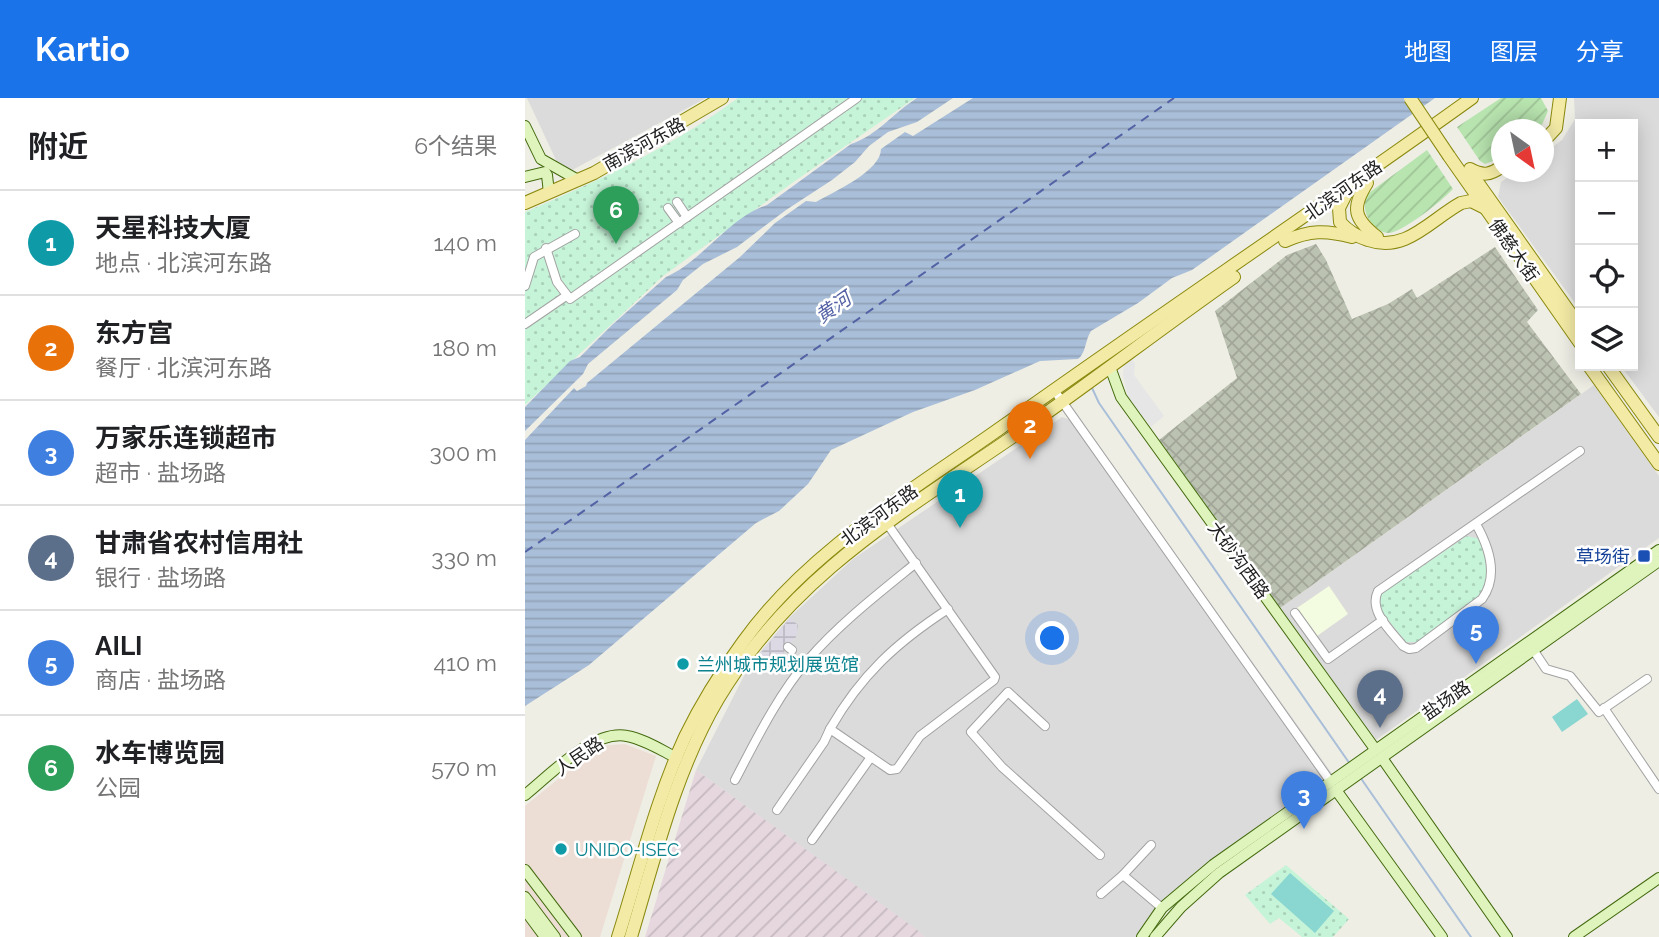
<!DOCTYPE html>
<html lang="zh">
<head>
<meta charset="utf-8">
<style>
  body { margin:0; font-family:Raleway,"Noto Sans SC",sans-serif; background:#f6f6f6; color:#202124 }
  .controls { position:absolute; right:21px; top:21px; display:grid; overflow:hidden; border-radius:0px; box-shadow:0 4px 18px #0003 }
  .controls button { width:63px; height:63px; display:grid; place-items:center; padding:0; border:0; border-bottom:2px solid #e0e0e0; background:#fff; color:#202124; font:35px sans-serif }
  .compass { position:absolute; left:966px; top:21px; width:63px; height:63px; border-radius:50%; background:#fff; box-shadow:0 4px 18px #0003; rotate:147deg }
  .you { position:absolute; left:528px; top:541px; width:24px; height:24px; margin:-18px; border:5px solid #fff; border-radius:50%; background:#1a73e8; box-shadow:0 0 0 10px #1a73e833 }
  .badge { display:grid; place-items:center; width:46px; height:46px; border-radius:50%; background:#1a73e8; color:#fff; font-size:23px; font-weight:700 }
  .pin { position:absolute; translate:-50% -58px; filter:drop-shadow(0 2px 4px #0008) }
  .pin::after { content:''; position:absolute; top:37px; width:24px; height:21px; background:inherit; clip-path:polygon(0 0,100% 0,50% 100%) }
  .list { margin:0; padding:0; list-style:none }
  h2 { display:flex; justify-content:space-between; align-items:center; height:91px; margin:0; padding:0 28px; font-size:30px }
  h2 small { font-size:23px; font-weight:400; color:#757577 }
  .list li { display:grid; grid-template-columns:46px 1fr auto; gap:21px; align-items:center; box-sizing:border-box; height:105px; padding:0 28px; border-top:2px solid #e0e0e0 }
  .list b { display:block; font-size:26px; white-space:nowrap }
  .list p { margin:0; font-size:23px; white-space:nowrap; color:#757577 }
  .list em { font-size:23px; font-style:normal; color:#757577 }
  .icon { flex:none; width:38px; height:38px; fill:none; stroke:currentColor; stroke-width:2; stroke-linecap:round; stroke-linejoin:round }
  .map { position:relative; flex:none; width:1134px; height:839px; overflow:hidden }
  header { display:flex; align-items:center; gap:42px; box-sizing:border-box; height:98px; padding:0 35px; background:#1a73e8; color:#fff }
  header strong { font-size:33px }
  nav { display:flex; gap:38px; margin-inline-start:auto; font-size:24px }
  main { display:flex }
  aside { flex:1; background:#fff }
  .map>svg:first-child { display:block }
</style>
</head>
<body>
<header>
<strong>Kartio</strong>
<nav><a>地图</a><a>图层</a><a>分享</a></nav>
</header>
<main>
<aside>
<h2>附近<small>6个结果</small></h2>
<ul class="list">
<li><span class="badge" style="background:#0f9aa8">1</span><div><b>天星科技大厦</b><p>地点 · 北滨河东路</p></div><em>140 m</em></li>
<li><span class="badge" style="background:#e8710a">2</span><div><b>东方宫</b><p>餐厅 · 北滨河东路</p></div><em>180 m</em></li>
<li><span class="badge" style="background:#3f7fe0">3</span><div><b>万家乐连锁超市</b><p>超市 · 盐场路</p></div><em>300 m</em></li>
<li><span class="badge" style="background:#5c6f8a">4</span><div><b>甘肃省农村信用社</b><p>银行 · 盐场路</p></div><em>330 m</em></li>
<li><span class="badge" style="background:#3f7fe0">5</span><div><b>AILI</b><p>商店 · 盐场路</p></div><em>410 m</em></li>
<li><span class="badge" style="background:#2e9e5b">6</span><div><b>水车博览园</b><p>公园</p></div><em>570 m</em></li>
</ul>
</aside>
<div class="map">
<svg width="1134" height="839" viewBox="0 0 1134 839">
  <defs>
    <pattern id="industrial-furrows" width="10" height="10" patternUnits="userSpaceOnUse" patternTransform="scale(1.75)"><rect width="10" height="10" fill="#e6d7df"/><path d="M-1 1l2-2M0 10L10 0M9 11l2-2" fill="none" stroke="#c5b8bf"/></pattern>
    <pattern id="construction-cross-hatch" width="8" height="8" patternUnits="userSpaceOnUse" patternTransform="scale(1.75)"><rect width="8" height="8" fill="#bcc2b1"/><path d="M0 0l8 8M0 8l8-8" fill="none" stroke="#a1a698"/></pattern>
    <pattern id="park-dots" width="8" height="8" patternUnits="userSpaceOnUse" patternTransform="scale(1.75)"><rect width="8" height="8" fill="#c6f4d8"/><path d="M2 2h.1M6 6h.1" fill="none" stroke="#aad1b9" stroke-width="1.8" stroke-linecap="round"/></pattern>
    <pattern id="garden-furrows" width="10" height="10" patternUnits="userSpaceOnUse" patternTransform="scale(1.75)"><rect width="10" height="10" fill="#b8e4af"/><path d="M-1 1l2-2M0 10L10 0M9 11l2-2" fill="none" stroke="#9ec396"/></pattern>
    <pattern id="plaza-grid" width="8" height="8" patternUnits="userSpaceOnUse" patternTransform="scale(1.75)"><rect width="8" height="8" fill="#ddd9e4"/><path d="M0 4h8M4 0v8" fill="none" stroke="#bdbac3"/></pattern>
    <pattern id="water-rules" width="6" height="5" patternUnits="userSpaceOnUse" patternTransform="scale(1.75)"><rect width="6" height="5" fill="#a9bed8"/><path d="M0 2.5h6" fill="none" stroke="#91a3b9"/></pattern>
  </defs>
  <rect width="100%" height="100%" fill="#eeeee5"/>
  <g fill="#dcdbdb">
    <polygon points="2,0 181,0 38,77"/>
    <polygon points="1049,0 1134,0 1134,319 1096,268 1108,268 1108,26 1055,26 1055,212 973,99 976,84 991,74 1018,74 1019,55 1037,42 1050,21"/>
    <polygon points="1069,287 1134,378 1134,440 851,642 755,510"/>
    <polygon points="537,319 558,326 808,677 634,808 615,839 400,839 171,672 225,566 265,519 328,461"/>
  </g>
  <polygon fill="#edded5" points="100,646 131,658 75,839 0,839 0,708 74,648"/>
  <polygon fill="url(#industrial-furrows)" points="171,672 391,831 400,839 120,839"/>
  <polygon fill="#f3fce0" points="804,488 823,516 792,538 772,510"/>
  <polygon fill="url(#construction-cross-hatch)" points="791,146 801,162 827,221 863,206 887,191 892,200 970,149 1013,212 1002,224 1056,296 755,510 634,342 712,280 690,213 762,157"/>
  <g fill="url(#park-dots)">
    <path d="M213 0H390L267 85 138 178 0 307V114C74 83 148 48 213 0Z"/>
    <path d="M942 438 955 441C959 457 964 473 960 490 955 507 907 533 891 544H881L853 509 856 496Z"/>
    <polygon points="761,767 824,821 808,839 777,839 754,820 745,826 720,797"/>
  </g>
  <g fill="url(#garden-furrows)">
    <polygon points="976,0 1016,0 1023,13 1015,31 976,32 976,60 960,66 955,63 932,29"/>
    <path d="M902 52 928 91C918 102 878 134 864 135 856 135 849 129 845 123 839 115 839 106 841 97Z"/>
  </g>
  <g fill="#8ad6d1">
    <polygon points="1052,601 1063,616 1037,634 1027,619"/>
    <polygon points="765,775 809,813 790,835 746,796"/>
  </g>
  <polygon fill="#e6e6e6" points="606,260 610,266 609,277 639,318 626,329 603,299 598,277 599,268"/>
  <polygon fill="url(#plaza-grid)" points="265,520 273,527 271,539 254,560 241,562 234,557"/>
  <g fill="url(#water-rules)">
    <path d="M392 0H428L392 24 363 34 344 48 330 64 307 82 261 112 212 149 178 166 158 182 152 192 63 266 58 276 0 333V309L45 263 55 259 87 227 141 179C179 162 202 121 242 107L326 46C353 37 368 15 392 0Z"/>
    <path d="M448 0H910L667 172 647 180 613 205 566 233C560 242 561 255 553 261L515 263 450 292 388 314 306 352 283 386 254 413 231 425 64 567 0 608V342L49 290 52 293 61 288 62 285 215 159 250 125 281 103 291 104C310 93 356 73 356 51L380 34 388 38Z"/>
  </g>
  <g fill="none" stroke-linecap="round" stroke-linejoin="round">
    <g stroke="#a9bed8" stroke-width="2">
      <polyline points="567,290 574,305 825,666"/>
      <polyline points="835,679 946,839"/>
    </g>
    <polyline stroke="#5362a5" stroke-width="2" stroke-dasharray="9 7" stroke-linecap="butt" points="0,454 649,0"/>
    <defs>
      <g id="street">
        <polyline points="152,104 162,119"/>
        <polyline points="143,110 154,125"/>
        <polyline points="21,150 32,184 45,201 332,0"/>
        <polyline points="0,188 9,159 50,136"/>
        <polyline points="0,226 41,198"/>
        <polyline points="529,292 805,683"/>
        <path d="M361 424 470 579 469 582 395 638 372 671 365 672 305 631C336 577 371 545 423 511"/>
        <path d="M951 426C964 449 974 478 957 501L891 550 884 551 878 548C866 533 843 513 853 493L1055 353"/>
        <polyline points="770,515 803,561 858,522"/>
        <polyline points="263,549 267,552"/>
        <polyline points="1009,553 1021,571 1045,578 1074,614 1122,581"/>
        <polyline points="1079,610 1134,691"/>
        <polyline points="520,628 483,594 446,634 477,669 575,757"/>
        <path d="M210 682C231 642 253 597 283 562 314 526 354 495 391 465"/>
        <polyline points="252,712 299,644 305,631"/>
        <polyline points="287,742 346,659"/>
        <polyline points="626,747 598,777 637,810"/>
        <polyline points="576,796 598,777"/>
      </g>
      <g id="secondary">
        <polyline points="0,28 16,61 53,82"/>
        <polyline points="0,79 20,74 22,77 24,95"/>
        <polyline points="585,269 596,299 850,651"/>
        <polyline points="857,660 982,839"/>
        <polyline points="811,692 917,839"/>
        <path d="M0 697C25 677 68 631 102 638 119 641 136 652 152 660"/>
        <polyline points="0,772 51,839"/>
        <polyline points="0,799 30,839"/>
        <polyline points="0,812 20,839"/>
        <polyline points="617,839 637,810 688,767 1134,452"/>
        <polyline points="630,839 656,809 694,775 1134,463"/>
        <polyline points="1049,839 1134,780"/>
      </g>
      <g id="primary">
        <polyline points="1018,44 1031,30 1035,0"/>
        <polyline points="924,58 1055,245"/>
        <path d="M945 71C958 78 965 77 976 69"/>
        <polyline points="946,75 1055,229"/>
        <path d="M842 85C826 110 829 121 852 139"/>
        <path d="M824 90 814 110 815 124C822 132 833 139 843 142 881 155 905 122 936 105L946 103 960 110"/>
        <polyline points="0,105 69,75 197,0"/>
        <path d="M760 143C785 132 801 132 827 139"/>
        <polyline points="1064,268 1134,366"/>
        <polyline points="1083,268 1134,339"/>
        <path d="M93 839C114 773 131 702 160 639 176 606 196 574 218 544 283 453 385 394 474 331 631 219 791 112 947 0"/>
        <path d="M106 839C130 759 150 674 193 601 268 475 382 412 499 331 570 281 638 229 709 179"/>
      </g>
    </defs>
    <use href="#street" stroke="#a2a2a2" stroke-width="10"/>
    <use href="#secondary" stroke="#446b0f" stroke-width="12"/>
    <use href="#primary" stroke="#8a890e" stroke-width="14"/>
    <use href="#street" stroke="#fff" stroke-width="8"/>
    <use href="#secondary" stroke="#dff4bd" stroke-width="10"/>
    <use href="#primary" stroke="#f3eaa5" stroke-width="12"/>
    <defs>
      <polyline id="primary-bridge" points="885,0 924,58"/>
    </defs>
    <use href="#primary-bridge" stroke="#8a890e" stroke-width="14" stroke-linecap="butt"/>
    <use href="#primary-bridge" stroke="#f3eaa5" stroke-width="12"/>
  </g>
  <rect fill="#1a4fb4" stroke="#fff" stroke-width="2.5" x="1112" y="451" width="14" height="14" rx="3.5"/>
  <g fill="#0f9aa8" stroke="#fff" stroke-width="2.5">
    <circle cx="158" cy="566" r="7"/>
    <circle cx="36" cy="751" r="7"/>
  </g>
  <g text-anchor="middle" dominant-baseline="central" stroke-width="5" stroke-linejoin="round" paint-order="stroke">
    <g font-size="18" fill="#1e1e1e" stroke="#fff">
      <text transform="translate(119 46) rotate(-29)">南滨河东路</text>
      <text transform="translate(818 92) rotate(-35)">北滨河东路</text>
      <text transform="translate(989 152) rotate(55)">佛慈大街</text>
      <text transform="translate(354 417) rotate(-36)">北滨河东路</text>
      <text transform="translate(714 462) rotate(54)">大砂沟西路</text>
      <text transform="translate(921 602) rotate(-35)">盐场路</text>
      <text transform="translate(54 658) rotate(-34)">人民路</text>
    </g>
    <g font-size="18" fill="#164399" stroke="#fff" text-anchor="end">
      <text x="1105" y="458">草场街</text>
    </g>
    <g font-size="18" fill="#0d838f" stroke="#fff" text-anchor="start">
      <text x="172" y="566">兰州城市规划展览馆</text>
      <text x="50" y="751">UNIDO-ISEC</text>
    </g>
    <g font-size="19" font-style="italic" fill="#5362a5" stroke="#fff">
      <text transform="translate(308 209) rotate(-35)">黄河</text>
    </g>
  </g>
</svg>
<div class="controls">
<button>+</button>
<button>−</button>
<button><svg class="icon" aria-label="locate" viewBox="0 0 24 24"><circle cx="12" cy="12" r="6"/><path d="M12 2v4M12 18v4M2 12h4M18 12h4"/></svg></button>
<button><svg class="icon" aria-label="layers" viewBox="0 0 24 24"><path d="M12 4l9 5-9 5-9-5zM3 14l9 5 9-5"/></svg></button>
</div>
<svg class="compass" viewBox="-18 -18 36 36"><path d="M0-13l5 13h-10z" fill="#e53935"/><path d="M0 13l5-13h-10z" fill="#757577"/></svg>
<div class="you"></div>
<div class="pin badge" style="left:435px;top:430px;background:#0f9aa8">1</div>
<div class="pin badge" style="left:505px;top:361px;background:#e8710a">2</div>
<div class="pin badge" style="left:779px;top:731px;background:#3f7fe0">3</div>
<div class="pin badge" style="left:855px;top:630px;background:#5c6f8a">4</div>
<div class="pin badge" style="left:951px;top:566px;background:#3f7fe0">5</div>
<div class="pin badge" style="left:91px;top:146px;background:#2e9e5b">6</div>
</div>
</main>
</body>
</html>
